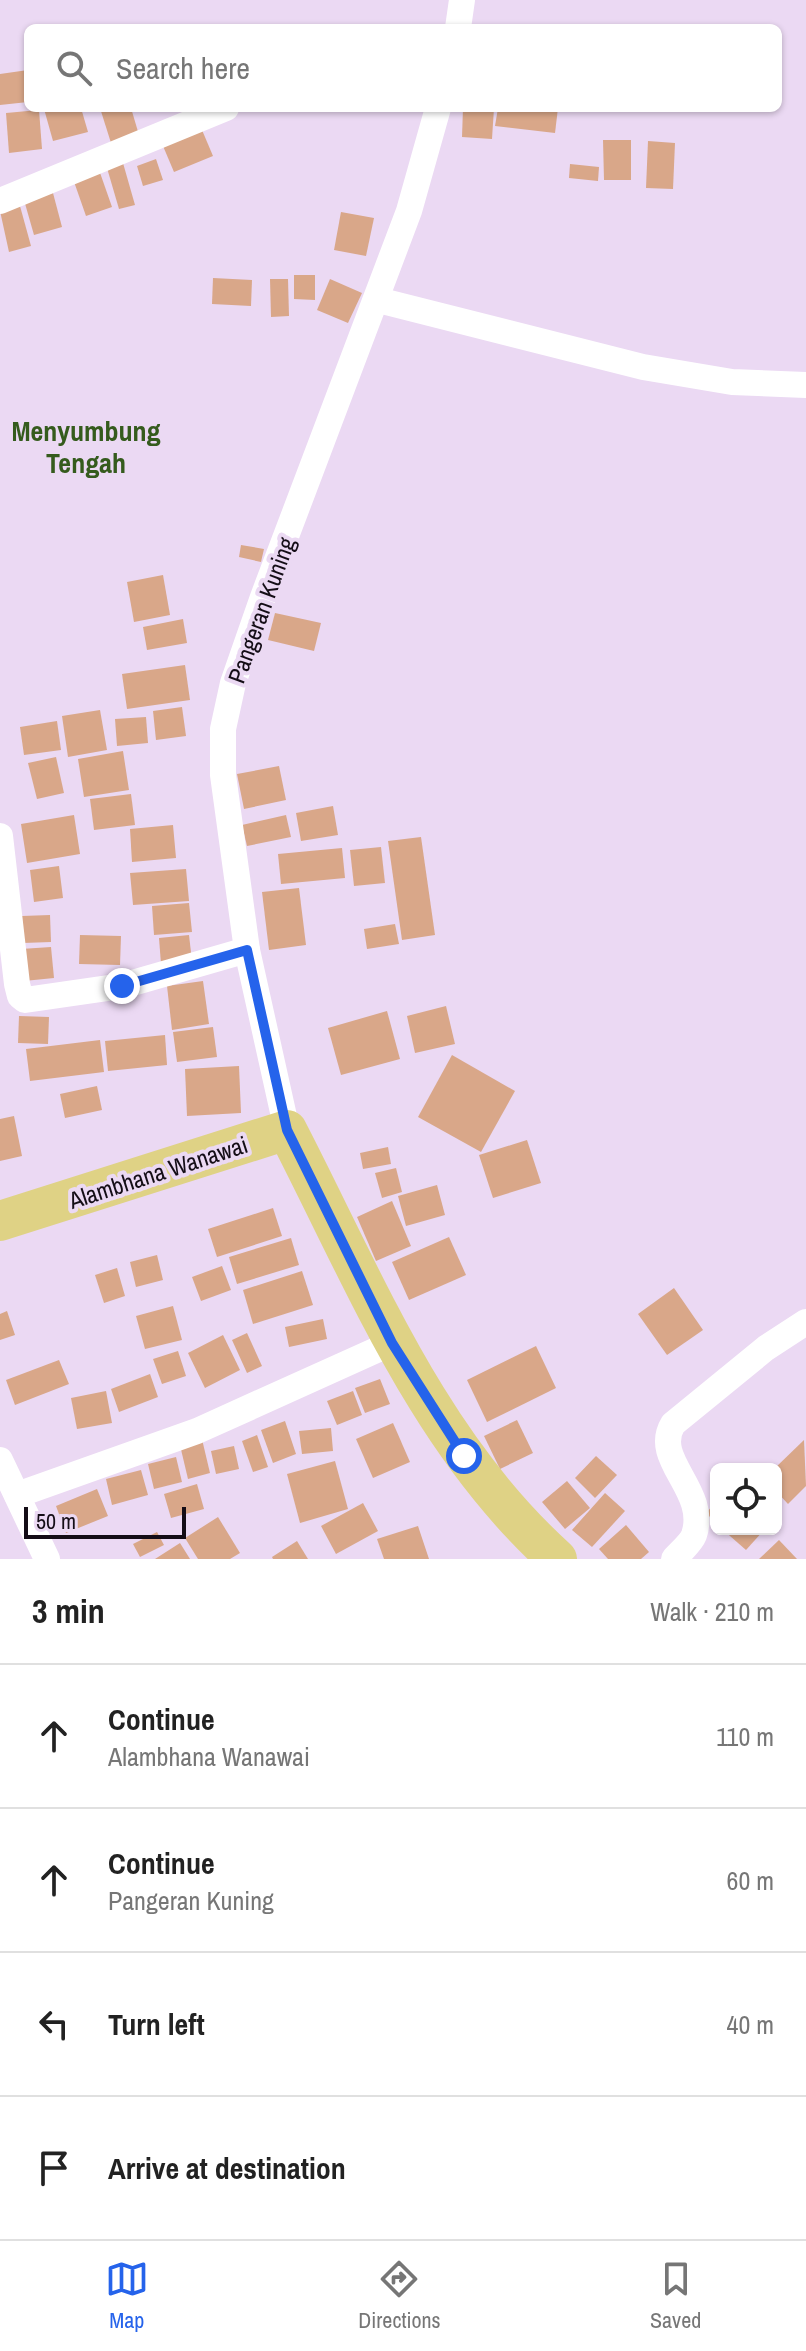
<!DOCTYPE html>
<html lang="en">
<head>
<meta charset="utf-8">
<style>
  body { margin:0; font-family:"Archivo Narrow",sans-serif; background:#f2f2f2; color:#222 }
  .controls { position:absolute; right:24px; bottom:24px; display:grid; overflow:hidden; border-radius:12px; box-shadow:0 2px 6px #0004 }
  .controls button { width:72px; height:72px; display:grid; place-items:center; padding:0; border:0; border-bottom:2px solid #e0e0e0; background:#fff; color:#222; font:40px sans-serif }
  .scale { position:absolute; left:24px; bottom:20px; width:162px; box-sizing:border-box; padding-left:8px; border:4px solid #140d16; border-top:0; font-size:22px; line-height:28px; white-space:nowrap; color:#140d16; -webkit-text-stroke:6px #ebd9f3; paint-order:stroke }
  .stop { position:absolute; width:24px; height:24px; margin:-18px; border:6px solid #2563eb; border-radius:50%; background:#fff }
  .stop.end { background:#2563eb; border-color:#fff; box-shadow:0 2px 8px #0008 }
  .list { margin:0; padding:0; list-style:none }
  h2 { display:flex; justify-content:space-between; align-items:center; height:104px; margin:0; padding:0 32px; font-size:34px }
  h2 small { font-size:26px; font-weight:400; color:#767676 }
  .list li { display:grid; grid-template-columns:52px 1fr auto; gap:24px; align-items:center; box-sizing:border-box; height:144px; padding:0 32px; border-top:2px solid #e0e0e0 }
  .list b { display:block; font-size:30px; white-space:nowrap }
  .list p { margin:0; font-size:26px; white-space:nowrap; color:#767676 }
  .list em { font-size:26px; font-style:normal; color:#767676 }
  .icon { flex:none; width:44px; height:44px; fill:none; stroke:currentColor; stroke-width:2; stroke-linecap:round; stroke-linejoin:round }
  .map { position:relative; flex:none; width:806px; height:1559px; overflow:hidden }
  .search { position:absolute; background:#fff; box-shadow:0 2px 6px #0004; left:24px; right:24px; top:24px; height:88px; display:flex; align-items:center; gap:20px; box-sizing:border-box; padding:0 28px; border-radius:12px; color:#767676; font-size:30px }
  .sheet { height:680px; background:#fff }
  nav { display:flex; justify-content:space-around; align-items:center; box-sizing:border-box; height:112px; border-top:2px solid #e0e0e0; background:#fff; font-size:22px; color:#767676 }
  nav a { display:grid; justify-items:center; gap:4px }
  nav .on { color:#2563eb }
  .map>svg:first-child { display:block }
</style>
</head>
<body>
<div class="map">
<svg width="806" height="1559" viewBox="0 0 806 1559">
  <rect width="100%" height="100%" fill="#ebd9f3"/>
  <g fill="#d9a789">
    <polygon points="28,70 28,102 0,105 0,74"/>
    <polygon points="81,108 88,132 53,141 44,109"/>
    <polygon points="100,108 131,108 139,135 111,143"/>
    <polygon points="463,108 494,108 492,139 462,137"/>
    <polygon points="498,108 558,108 555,133 495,126"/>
    <polygon points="39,110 42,149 9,153 6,113"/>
    <polygon points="202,130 213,156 174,172 163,146"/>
    <polygon points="603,140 631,140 631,180 604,180"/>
    <polygon points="648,141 675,143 673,189 646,188"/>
    <polygon points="156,159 163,180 143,186 137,166"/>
    <polygon points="123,163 135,205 119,209 107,168"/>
    <polygon points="570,164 599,167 598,181 569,178"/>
    <polygon points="98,167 112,207 86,216 72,176"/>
    <polygon points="53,193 62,227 34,235 24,200"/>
    <polygon points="20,206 31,246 9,252 0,211"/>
    <polygon points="341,212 374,218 366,256 334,250"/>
    <polygon points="294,275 315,275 315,300 294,299"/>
    <polygon points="213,278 252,280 251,306 212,304"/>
    <polygon points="270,279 288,279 289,316 271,317"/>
    <polygon points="330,279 362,293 348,323 317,310"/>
    <polygon points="241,545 264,549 261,562 239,557"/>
    <polygon points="163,575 170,615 134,622 127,582"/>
    <polygon points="275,613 321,623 314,651 268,640"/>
    <polygon points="183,619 187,643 147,650 143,627"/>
    <polygon points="185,665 190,700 127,709 122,674"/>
    <polygon points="182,707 186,736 156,740 153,711"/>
    <polygon points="100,710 107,750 68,757 62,716"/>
    <polygon points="146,717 148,743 117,746 115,719"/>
    <polygon points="57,721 61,750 24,755 20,727"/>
    <polygon points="123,751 129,790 84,797 78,759"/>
    <polygon points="56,757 64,793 37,799 28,763"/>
    <polygon points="279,766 286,800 244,809 237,774"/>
    <polygon points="131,794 135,825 94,830 90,799"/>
    <polygon points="333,806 338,835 301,841 296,813"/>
    <polygon points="74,815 80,854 27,863 21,824"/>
    <polygon points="286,815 291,837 247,846 242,825"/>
    <polygon points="173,825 176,858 132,862 130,829"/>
    <polygon points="421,837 435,935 402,940 388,841"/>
    <polygon points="381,847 385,883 354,886 350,850"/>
    <polygon points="342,848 345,878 281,884 278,854"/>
    <polygon points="59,866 63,898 34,902 30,870"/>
    <polygon points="186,869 189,901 133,905 130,873"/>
    <polygon points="299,888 306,945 269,950 262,892"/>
    <polygon points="189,903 192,932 154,935 152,906"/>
    <polygon points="50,915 51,942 23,943 22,916"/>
    <polygon points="395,924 399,944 367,949 364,929"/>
    <polygon points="80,935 121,936 120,965 79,964"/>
    <polygon points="189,935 192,961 161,964 159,938"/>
    <polygon points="51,947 54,978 24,981 21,949"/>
    <polygon points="203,981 209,1024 172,1030 167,986"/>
    <polygon points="446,1006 455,1044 415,1053 407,1016"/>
    <polygon points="387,1011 400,1059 341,1075 328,1028"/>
    <polygon points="19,1016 49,1017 48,1044 18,1043"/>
    <polygon points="213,1027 217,1057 177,1062 173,1032"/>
    <polygon points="165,1035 167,1065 108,1071 105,1041"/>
    <polygon points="100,1040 104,1072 30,1081 26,1049"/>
    <polygon points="452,1055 515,1091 481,1152 418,1117"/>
    <polygon points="239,1066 241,1113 187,1116 185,1069"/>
    <polygon points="97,1086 102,1110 65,1118 60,1094"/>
    <polygon points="14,1116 22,1156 0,1161 0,1119"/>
    <polygon points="527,1140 541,1183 493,1198 479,1155"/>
    <polygon points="388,1147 391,1164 363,1169 360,1153"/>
    <polygon points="396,1168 402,1192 382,1198 375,1173"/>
    <polygon points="437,1185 445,1215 406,1226 398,1196"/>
    <polygon points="392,1201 411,1246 376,1261 357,1217"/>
    <polygon points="273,1208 282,1236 217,1257 208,1229"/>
    <polygon points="449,1237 466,1275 409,1300 392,1262"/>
    <polygon points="291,1238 299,1265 237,1284 229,1257"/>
    <polygon points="157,1255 163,1280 136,1287 130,1262"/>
    <polygon points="222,1266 231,1290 201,1301 192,1277"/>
    <polygon points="117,1268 125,1296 104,1303 95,1275"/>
    <polygon points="302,1271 313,1305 253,1324 243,1290"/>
    <polygon points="674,1288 703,1330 667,1355 638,1314"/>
    <polygon points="173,1306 182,1340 145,1349 136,1316"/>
    <polygon points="7,1311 15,1335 0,1340 0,1314"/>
    <polygon points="323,1319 327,1339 289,1347 285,1327"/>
    <polygon points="247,1333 262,1366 247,1373 232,1340"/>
    <polygon points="223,1335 240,1370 205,1388 188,1353"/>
    <polygon points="536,1346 556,1388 487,1422 467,1380"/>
    <polygon points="178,1351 186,1376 162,1384 153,1359"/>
    <polygon points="59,1360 69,1384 15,1405 6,1380"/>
    <polygon points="150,1374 158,1397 119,1412 111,1389"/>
    <polygon points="380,1379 390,1404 365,1413 355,1388"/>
    <polygon points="106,1391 112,1423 77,1429 71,1398"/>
    <polygon points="353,1391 362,1415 337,1425 327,1401"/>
    <polygon points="517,1420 533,1453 500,1469 484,1436"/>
    <polygon points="285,1421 296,1454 273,1463 261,1430"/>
    <polygon points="393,1423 410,1462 373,1478 356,1439"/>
    <polygon points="331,1428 333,1451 302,1454 299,1431"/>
    <polygon points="201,1435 210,1473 188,1479 179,1441"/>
    <polygon points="257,1435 268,1467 253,1472 242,1441"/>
    <polygon points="804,1440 806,1486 788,1504 776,1491 774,1469"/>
    <polygon points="234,1446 239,1469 216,1474 211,1451"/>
    <polygon points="596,1456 617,1475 595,1498 575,1478"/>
    <polygon points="176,1457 182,1482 154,1489 148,1464"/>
    <polygon points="335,1461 348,1509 300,1523 287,1474"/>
    <polygon points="141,1470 148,1495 112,1505 106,1479"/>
    <polygon points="567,1481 590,1508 565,1529 542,1502"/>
    <polygon points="197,1484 204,1509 171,1518 164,1494"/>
    <polygon points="97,1489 108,1516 66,1533 56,1506"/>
    <polygon points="605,1493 625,1511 592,1547 572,1530"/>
    <polygon points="716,1502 716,1523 706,1513"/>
    <polygon points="363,1503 378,1531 336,1554 321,1526"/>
    <polygon points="218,1517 240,1553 230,1559 198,1559 185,1538"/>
    <polygon points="626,1525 649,1552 641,1559 608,1559 599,1549"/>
    <polygon points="418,1526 429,1559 384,1559 377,1539"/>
    <polygon points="722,1529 765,1529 746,1550"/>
    <polygon points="157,1532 164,1545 140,1557 133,1544"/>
    <polygon points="779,1540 797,1559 759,1559"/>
    <polygon points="297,1541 308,1559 273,1559 272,1557"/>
    <polygon points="180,1543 190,1559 155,1559"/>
  </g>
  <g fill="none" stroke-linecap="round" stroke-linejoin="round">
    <g stroke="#fff" stroke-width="26">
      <polyline points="458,28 462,0"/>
      <polyline points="0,201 226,108"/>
      <polyline points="378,300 643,367 732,382 806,385"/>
      <polyline points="0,836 17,984 20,996 25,1000 122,986 247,950"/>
      <polyline points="287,1130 247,950 223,775 223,729 233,683 263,597 409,211 438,108"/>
      <polyline points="0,1460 47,1559"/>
      <polyline points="17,1495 197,1431 392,1343"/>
      <path d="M674 1559C680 1552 691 1543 694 1535 709 1490 651 1460 673 1424L766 1348 806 1322"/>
    </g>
    <path stroke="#dfd285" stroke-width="40" d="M0 1221 287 1130C365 1281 428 1443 557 1559"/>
  </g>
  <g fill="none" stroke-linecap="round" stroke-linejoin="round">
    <polyline stroke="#2563eb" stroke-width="10" points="122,986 247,950 287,1130 392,1343 464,1456"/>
  </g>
  <g text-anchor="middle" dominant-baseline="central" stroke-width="8" stroke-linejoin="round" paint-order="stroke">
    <g font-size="24" fill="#140d16" stroke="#ebd9f3">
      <text transform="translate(261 610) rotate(-70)">Pangeran Kuning</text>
      <text transform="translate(158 1172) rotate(-18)">Alambhana Wanawai</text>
    </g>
    <g font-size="28" font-weight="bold" fill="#355b1d" stroke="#ebd9f3">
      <text x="86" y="431">Menyumbung<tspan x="86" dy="32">Tengah</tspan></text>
    </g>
  </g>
</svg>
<div class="controls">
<button><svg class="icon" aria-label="locate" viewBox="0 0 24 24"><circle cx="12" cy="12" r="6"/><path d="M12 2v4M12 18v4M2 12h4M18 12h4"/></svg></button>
</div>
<div class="scale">50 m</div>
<div class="stop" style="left:464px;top:1456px"></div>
<div class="stop end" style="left:122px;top:986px"></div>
<div class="search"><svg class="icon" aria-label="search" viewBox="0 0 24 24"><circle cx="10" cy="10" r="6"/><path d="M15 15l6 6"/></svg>Search here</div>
</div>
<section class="sheet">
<h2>3 min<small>Walk · 210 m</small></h2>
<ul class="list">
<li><svg class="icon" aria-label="ahead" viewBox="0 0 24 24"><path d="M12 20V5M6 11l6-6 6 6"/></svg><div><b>Continue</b><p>Alambhana Wanawai</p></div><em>110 m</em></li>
<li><svg class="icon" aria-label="ahead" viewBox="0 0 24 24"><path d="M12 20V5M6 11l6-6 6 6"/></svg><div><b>Continue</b><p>Pangeran Kuning</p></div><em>60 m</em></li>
<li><svg class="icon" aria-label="left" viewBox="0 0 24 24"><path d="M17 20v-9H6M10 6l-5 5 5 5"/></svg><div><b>Turn left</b></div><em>40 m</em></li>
<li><svg class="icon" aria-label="arrive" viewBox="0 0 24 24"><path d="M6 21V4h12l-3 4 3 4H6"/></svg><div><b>Arrive at destination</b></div></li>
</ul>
</section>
<nav>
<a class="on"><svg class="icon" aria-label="map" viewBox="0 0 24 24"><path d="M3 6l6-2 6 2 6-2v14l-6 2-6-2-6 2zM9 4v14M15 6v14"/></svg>Map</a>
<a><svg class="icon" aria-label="directions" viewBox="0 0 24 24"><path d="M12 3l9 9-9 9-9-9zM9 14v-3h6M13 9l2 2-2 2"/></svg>Directions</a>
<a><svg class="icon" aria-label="saved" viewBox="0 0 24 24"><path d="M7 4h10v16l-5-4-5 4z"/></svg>Saved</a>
</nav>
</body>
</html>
